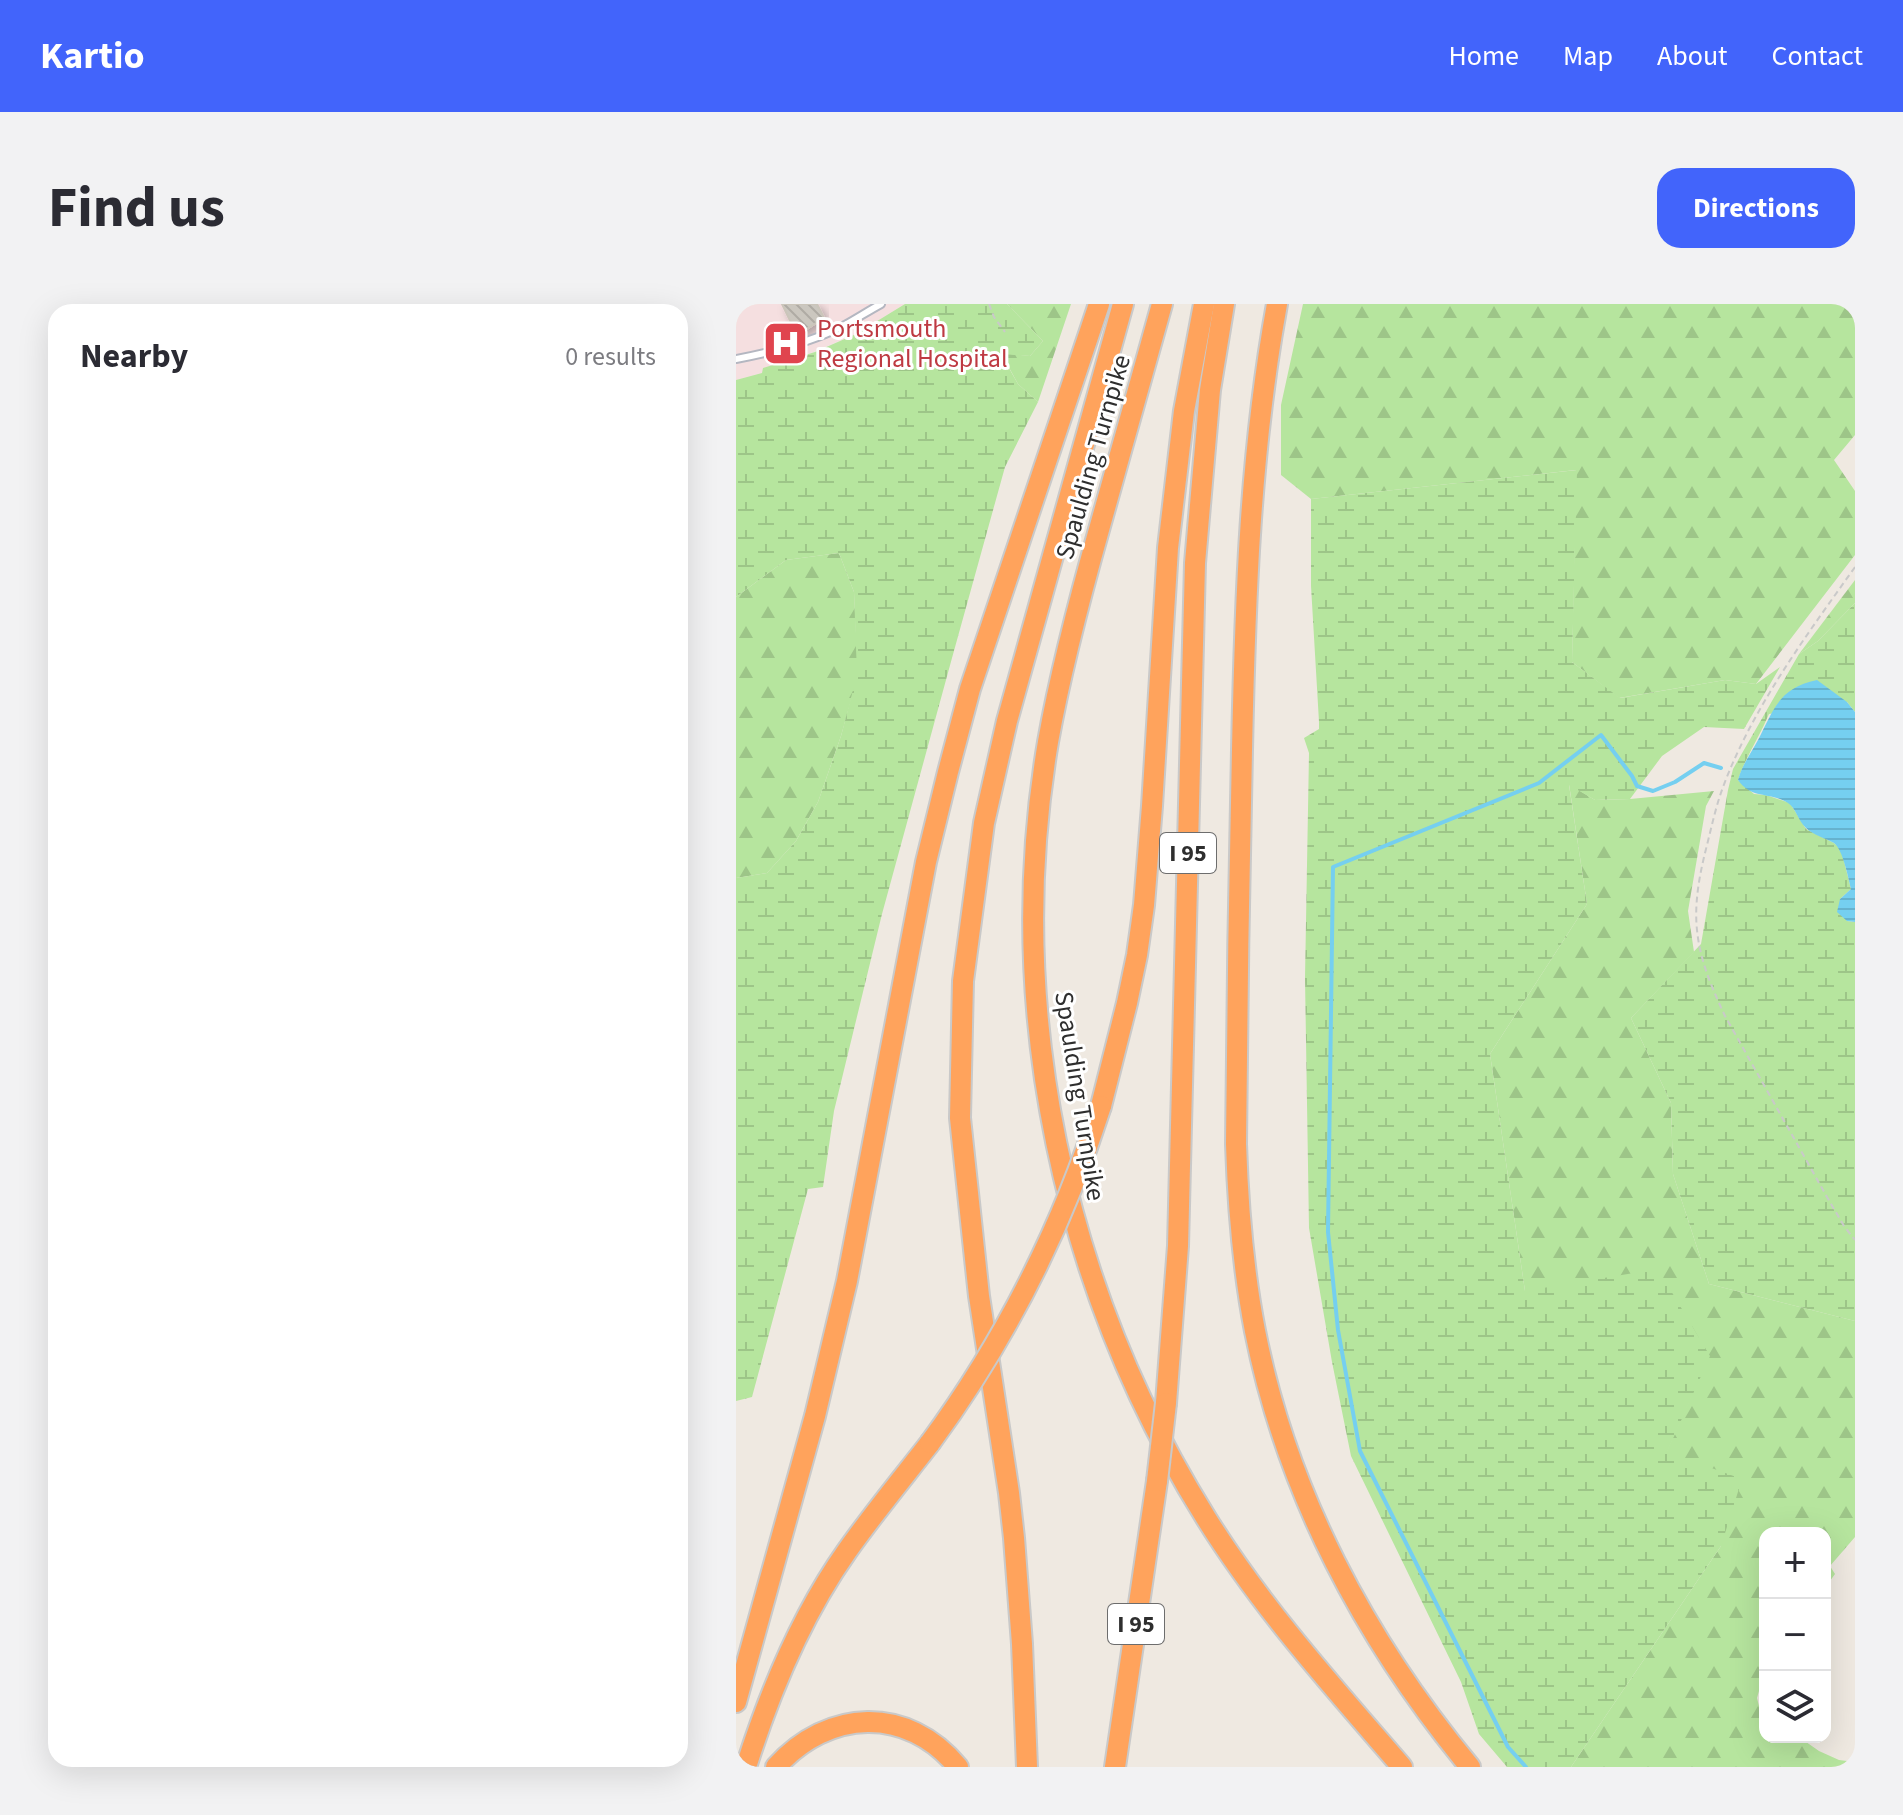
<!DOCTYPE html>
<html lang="en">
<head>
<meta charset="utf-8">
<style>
  body { margin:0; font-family:"Source Sans 3",sans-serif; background:#f2f2f3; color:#2b2b33 }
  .controls { position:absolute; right:24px; bottom:24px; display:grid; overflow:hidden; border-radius:16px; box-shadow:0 8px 32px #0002 }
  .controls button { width:72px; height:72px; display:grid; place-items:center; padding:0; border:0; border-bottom:2px solid #e1e1e2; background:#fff; color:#2b2b33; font:40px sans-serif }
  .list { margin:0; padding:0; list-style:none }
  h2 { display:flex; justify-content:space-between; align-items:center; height:104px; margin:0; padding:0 32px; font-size:34px }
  h2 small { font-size:26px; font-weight:400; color:#7c7c81 }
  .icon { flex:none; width:44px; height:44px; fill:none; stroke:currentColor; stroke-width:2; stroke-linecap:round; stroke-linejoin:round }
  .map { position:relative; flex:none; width:1119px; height:1463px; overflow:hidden; border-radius:24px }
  header { display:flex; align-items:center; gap:48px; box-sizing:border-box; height:112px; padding:0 40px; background:#4264fb; color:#fff }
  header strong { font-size:38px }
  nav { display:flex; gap:44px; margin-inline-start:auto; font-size:28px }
  .intro { display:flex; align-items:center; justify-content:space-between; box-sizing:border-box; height:192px; padding:0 48px }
  h1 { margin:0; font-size:56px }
  .button { padding:20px 36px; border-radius:24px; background:#4264fb; color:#fff; font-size:28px; font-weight:700 }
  main { display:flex; gap:48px; padding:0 48px }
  aside { flex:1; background:#fff; border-radius:24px; box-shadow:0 8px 32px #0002 }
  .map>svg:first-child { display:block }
</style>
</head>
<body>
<header>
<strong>Kartio</strong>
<nav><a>Home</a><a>Map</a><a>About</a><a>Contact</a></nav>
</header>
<div class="intro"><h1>Find us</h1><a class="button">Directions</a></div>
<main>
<aside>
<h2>Nearby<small>0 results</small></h2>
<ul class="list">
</ul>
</aside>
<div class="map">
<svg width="1119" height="1463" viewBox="0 0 1119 1463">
  <defs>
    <pattern id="forest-firs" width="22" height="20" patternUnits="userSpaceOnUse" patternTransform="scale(2)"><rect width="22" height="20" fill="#b6e59e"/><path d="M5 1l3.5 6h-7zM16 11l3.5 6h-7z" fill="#9dc588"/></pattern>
    <pattern id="wetland-marsh" width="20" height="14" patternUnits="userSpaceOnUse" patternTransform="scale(2)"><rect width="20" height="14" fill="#b6e59e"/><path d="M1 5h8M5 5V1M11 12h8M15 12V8" fill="none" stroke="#9dc588"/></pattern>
    <pattern id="water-rules" width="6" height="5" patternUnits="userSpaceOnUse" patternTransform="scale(2)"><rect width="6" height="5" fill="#75cff0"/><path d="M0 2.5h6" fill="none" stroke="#66b2ce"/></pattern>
    <pattern id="building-back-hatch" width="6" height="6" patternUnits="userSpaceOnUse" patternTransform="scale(2)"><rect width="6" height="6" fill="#cbc7bf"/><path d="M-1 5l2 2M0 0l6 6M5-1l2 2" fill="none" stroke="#afaba4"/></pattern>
    <filter id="shadow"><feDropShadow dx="4.5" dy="4.5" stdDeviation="4" flood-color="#0004"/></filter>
  </defs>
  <rect width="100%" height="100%" fill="#efe9e1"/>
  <polygon fill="#f5dfe0" points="0,0 169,0 120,30 26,69 0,76"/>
  <g fill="url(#forest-firs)">
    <polygon points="271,0 335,0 302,98 282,80 265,49 294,52 307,37"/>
    <polygon points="567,0 1119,0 1119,131 1098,156 1119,187 1119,251 1020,380 989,376 883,394 836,358 840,166 575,195 545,171 545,101"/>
    <polygon points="103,249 118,288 122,371 105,432 82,498 60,537 31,569 0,574 0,293 50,256"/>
    <polygon points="1119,276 1119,299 1082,337 1063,350"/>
    <polygon points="833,480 859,496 894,495 978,487 970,502 952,607 958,648 895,714 935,799 937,870 973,980 1119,1017 1119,1233 1094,1262 1099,1270 1089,1284 1089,1229 1029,1229 1029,1366 1021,1394 1023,1402 1029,1406 1029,1433 1063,1433 1083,1447 1103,1456 1119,1458 1119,1463 835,1463 985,1242 930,1149 973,1052 789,987 754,750 851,600"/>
  </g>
  <g fill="url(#wetland-marsh)">
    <polygon points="169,0 271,0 307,37 294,52 265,50 282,80 302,98 269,163 216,354 146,610 98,807 87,883 72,885 16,1093 0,1097 0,574 31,569 60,537 82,498 105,432 121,371 118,288 103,249 50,256 0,293 0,76 26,69 27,64 79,48 120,30"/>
    <polygon points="841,166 836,358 884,394 989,376 1020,380 1044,363 1008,425 968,423 926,452 894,495 859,496 833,481 851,600 754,750 789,987 922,965 974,1052 931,1148 1006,1175 985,1242 835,1463 771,1463 743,1430 725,1378 615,1152 596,1058 573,924 569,674 573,449 568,434 583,425 583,418 575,282 575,195"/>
    <path d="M1119 299V408L1111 398 1033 410C1024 432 1009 454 1002 476L1018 490 1030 491 1054 499 1070 525 1098 539 1105 545 1115 585 1104 595 1111 617 1119 618V1017L973 980 937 870 935 799 895 714 965 640 992 486 997 465 1063 350 1082 337Z"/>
  </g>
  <path fill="url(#water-rules)" d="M1081 376 1111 398 1119 408V618L1111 617 1101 608 1104 595 1115 585C1112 573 1107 546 1098 539 1089 534 1077 531 1070 524 1062 517 1060 504 1052 499 1033 487 1016 496 1002 476 1006 461 1015 449 1022 436 1038 405 1043 384 1081 376Z"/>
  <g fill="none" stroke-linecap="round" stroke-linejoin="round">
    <polyline stroke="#75cff0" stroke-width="4" points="790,1463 772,1443 624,1147 602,1026 592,928 597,563 803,479 865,431 896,472 901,482 917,487 939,478 968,459 985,464"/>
  </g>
  <polygon fill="url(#building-back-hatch)" stroke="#cbc5ba" stroke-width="2" filter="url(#shadow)" points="46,0 81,0 88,14 61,31"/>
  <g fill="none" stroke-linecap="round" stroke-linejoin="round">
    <defs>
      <path id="lane" d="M0 55C37 48 73 39 107 22 120 15 132 7 145 0"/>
      <g id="highway">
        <path d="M426 0C406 74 385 148 364 222 344 293 325 364 312 438 267 704 327 985 470 1214 526 1304 597 1383 666 1463"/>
        <path d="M541 0C514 148 509 297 506 446 503 577 501 709 500 840 502 902 507 965 519 1027 551 1189 629 1336 734 1463"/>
        <polyline points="365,802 391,699 401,651 408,601 416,502 432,244 448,107 468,0"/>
        <polyline points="430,1099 442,942 459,259 474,86 488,0"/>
        <polyline points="0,1398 79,1112 111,977 190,558 212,468 234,385 363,0"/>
        <path d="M10 1463C34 1387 65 1312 111 1247 137 1210 166 1175 194 1139"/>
        <path d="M40 1463C92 1405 171 1401 222 1463"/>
        <polyline points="291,1463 286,1340 278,1234 273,1189 243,992 224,814 227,677 248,519 271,417 387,0"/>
        <polyline points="379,1463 421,1177"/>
      </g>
    </defs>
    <use href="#lane" stroke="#b4b7c1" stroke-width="10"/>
    <use href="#highway" stroke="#c9c9c9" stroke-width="24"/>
    <g stroke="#c9c9c9" stroke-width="2" stroke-dasharray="6 4" stroke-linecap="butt">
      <polyline points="253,0 258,13 269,28"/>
      <path d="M1119 263C1070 332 1017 403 987 483 980 502 976 521 971 541 964 568 958 598 961 626 964 657 976 684 989 712L1091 893 1108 922 1119 936"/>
    </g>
    <use href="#lane" stroke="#fff" stroke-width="6"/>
    <use href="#highway" stroke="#ffa35c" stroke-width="20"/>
    <defs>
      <g id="highway-bridge">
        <path d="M194 1139C269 1037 326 924 365 802"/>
        <polyline points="421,1177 430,1099"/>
      </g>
    </defs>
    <use href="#highway-bridge" stroke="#c9c9c9" stroke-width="24" stroke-linecap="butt"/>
    <use href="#highway-bridge" stroke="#ffa35c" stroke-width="20"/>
  </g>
  <defs>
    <symbol id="hospital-square" viewBox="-11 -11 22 22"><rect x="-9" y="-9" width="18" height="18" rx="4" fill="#e0444e" stroke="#fff"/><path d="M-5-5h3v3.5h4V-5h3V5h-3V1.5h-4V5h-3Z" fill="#fff"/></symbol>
  </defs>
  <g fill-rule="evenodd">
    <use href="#hospital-square" x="24" y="14" width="51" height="51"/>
  </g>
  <g text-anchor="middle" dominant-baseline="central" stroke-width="6" stroke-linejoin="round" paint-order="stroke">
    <g fill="#fff" stroke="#6d6d6d" stroke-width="2">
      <rect x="424" y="529" width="56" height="40" rx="6"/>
      <rect x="372" y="1300" width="56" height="40" rx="6"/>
    </g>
    <g font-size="24" font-weight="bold" fill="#2e2e2e">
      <text x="452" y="549">I 95</text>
      <text x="400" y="1320">I 95</text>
    </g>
    <g font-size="26" fill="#be3a42" stroke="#fff" text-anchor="start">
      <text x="81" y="24">Portsmouth<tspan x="81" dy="30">Regional Hospital</tspan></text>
    </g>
    <g font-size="26" fill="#2e2e2e" stroke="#fff">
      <text transform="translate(357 153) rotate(-74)">Spaulding Turnpike</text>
      <text transform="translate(344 792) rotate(81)">Spaulding Turnpike</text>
    </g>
  </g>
</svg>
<div class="controls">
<button>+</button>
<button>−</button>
<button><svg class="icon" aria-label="layers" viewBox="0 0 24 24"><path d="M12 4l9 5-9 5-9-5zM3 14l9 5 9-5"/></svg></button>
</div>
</div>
</main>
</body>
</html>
